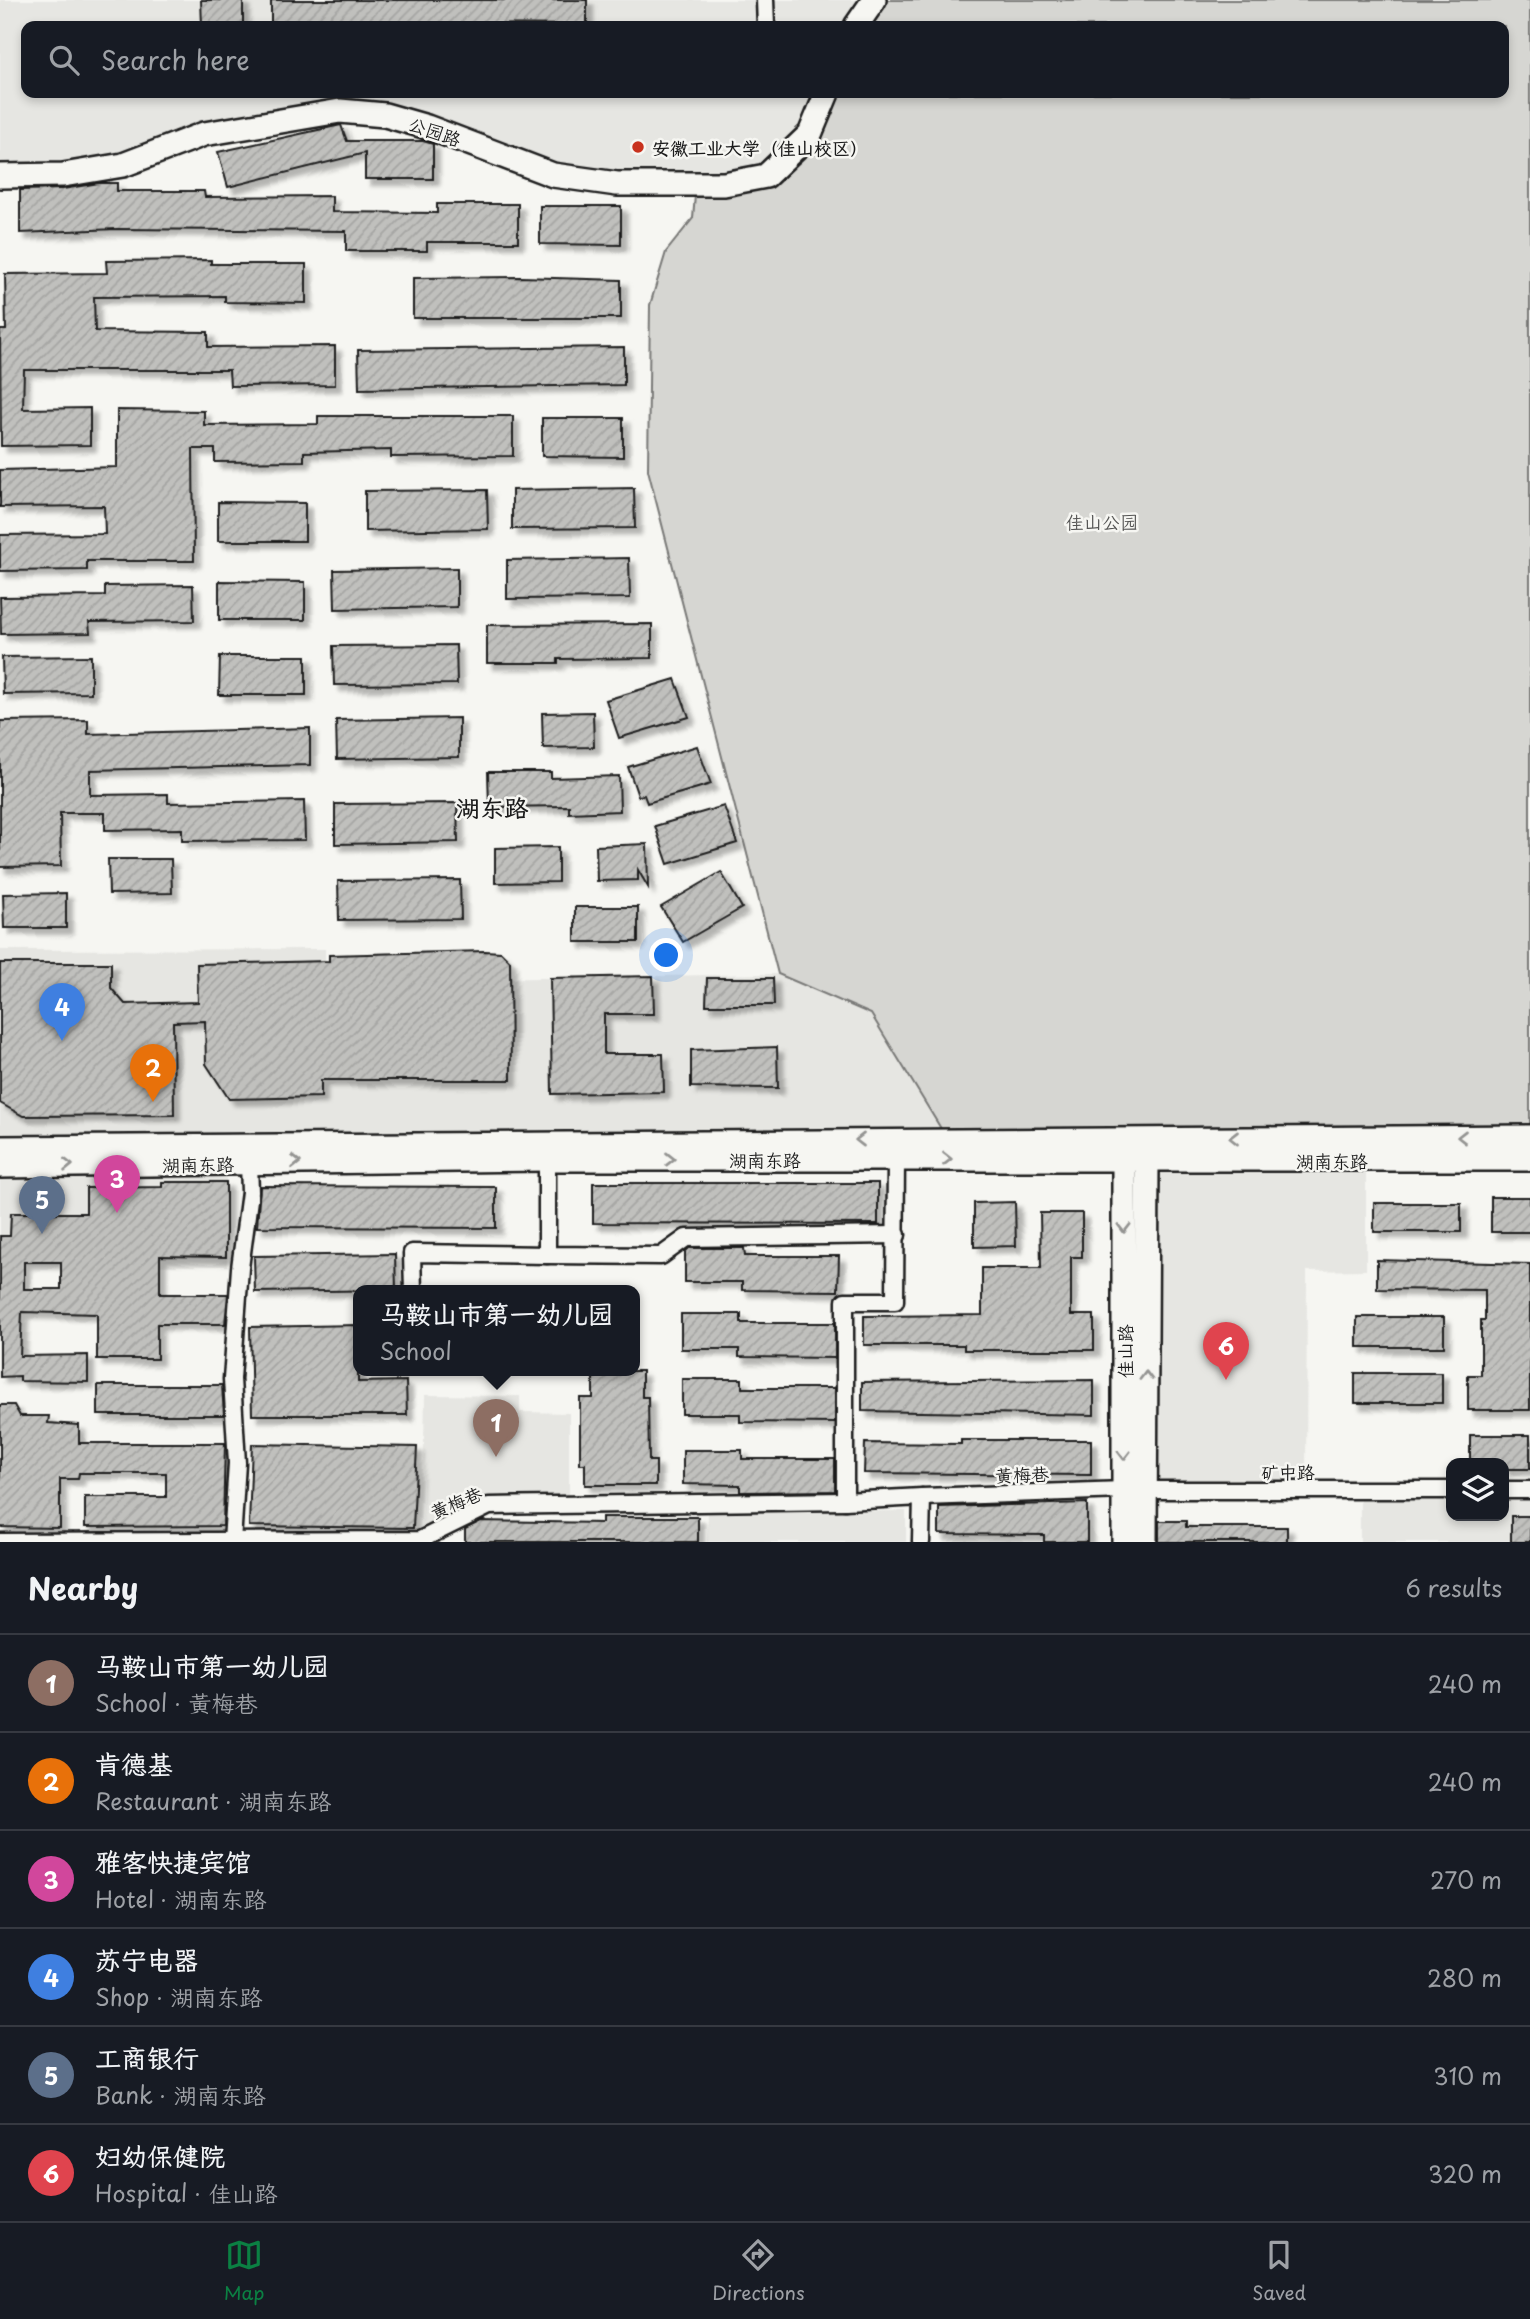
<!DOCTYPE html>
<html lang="en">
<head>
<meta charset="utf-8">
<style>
  body { margin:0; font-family:"Playpen Sans","LXGW WenKai TC",sans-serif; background:#242831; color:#f1f3f6 }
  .controls { position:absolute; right:21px; bottom:21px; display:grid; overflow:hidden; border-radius:14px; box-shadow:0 4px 10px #0003 }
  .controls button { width:63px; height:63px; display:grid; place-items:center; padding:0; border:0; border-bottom:2px solid #363941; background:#171b24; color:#f1f3f6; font:35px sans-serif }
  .you { position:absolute; left:667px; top:956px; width:24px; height:24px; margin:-18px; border:5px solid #fff; border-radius:50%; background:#1a73e8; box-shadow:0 0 0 10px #1a73e833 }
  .badge { display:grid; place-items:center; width:46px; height:46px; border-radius:50%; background:#0b8043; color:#fff; font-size:23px; font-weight:700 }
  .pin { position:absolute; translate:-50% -58px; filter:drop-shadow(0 2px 4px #0008) }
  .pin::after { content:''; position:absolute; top:37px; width:24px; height:21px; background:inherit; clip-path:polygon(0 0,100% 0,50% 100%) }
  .popup { position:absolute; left:353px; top:1285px; width:287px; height:91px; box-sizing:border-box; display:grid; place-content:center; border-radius:14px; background:#171b24; filter:drop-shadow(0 2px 5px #0005); font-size:23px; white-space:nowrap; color:#9ea1a6 }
  .popup b { font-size:26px; color:#f1f3f6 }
  .popup::after { content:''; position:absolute; left:50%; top:100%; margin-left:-14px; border:14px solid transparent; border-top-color:#171b24 }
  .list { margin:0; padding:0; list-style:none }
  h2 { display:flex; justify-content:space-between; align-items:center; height:91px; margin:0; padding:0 28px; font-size:30px }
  h2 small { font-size:23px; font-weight:400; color:#9ea1a6 }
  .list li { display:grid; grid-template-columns:46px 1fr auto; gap:21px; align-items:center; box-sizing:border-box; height:98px; padding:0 28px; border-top:2px solid #363941 }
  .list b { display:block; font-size:26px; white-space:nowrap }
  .list p { margin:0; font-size:23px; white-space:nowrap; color:#9ea1a6 }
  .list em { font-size:23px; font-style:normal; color:#9ea1a6 }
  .icon { flex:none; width:38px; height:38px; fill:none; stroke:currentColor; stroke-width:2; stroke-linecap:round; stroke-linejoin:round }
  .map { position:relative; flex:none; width:1530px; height:1542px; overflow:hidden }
  .search { position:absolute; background:#171b24; box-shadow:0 4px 10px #0003; left:21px; right:21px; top:21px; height:77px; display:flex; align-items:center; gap:18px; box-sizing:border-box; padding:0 24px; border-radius:14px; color:#9ea1a6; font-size:26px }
  .sheet { height:679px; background:#171b24 }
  nav { display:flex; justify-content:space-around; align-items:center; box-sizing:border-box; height:98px; border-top:2px solid #363941; background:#171b24; font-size:19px; color:#9ea1a6 }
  nav a { display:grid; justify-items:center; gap:4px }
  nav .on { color:#0b8043 }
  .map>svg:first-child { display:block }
</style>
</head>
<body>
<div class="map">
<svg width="1530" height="1542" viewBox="0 0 1530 1542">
  <defs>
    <pattern id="building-hatch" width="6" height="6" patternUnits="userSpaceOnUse" patternTransform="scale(1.75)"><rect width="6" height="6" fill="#c0c0bd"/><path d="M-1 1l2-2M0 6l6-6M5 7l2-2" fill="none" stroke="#a4a4a2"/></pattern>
    <filter id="shadow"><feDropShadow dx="6" dy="6" stdDeviation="2" flood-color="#0004"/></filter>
  </defs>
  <rect width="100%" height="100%" fill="#f6f6f2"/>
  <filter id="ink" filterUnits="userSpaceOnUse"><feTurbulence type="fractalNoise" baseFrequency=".0143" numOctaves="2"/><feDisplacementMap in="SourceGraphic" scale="14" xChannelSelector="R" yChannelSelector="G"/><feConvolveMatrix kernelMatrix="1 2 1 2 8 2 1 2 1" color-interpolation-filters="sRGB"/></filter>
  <g filter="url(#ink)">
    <g fill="#e6e6e2">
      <polygon points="0,0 876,0 857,26 26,26 26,93 827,93 766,176 617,184 340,111 123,165 0,176"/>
      <polygon points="325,949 325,1004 485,979 778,974 871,1014 948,1140 0,1148 0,950"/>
      <polygon points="1147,1160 1366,1160 1366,1270 1307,1271 1306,1490 1145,1491"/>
      <polygon points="226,1163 227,1266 0,1265 0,1166"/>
      <polygon points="425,1395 520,1396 520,1412 569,1413 569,1501 488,1503 422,1536"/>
      <polygon points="1360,1490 1451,1490 1451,1516 1504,1516 1504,1490 1530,1490 1530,1542 1360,1542"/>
      <polygon points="906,1511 906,1542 707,1542 708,1512"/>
    </g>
    <polygon fill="#d6d6d2" stroke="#797977" stroke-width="2" points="874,0 1530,0 1530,1137 948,1140 871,1014 778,974 648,470 650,305 666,252 693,218 696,184 766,177 828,93 1504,93 1504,26 857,26"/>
    <g fill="url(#building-hatch)" stroke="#1c1c1c" stroke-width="2" fill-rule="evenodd" filter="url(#shadow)">
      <polygon points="201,0 243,0 243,26 202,26"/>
      <polygon points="271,0 587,0 587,25 271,23"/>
      <polygon points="341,125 347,141 423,141 433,144 433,179 365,179 365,153 228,187 218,152"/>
      <polygon points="99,183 117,183 117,191 204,191 205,197 332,196 332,212 437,213 437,204 518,204 518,242 427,242 427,251 346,251 346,231 117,229 20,233 20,190 63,189"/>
      <polygon points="540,206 621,206 621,245 540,244"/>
      <polygon points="211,260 211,264 306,264 306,303 225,302 225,296 94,297 95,331 208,332 208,347 335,346 335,385 230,386 229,370 24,370 23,409 90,408 90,445 1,446 0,330 6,330 5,274 107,273 106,261"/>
      <polygon points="521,277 621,280 621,318 413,318 413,278"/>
      <polygon points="624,347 624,385 359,389 358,350"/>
      <polygon points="117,410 204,411 204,425 318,424 318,416 513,416 513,456 391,457 391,450 304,452 304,461 215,462 215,449 193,449 194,561 87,561 87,570 0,571 0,535 105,534 104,506 0,507 0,470 117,467"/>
      <polygon points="542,418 623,418 623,457 542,456"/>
      <polygon points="634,488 635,528 512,529 512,490"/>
      <polygon points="487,490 488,529 365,531 365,491"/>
      <polygon points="218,502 305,503 305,541 218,541"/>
      <polygon points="629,558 630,598 507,599 507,560"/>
      <polygon points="457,568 457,607 335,609 334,570"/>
      <polygon points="219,581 305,582 305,620 219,620"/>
      <polygon points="193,585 194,621 89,622 90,633 1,634 0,597 105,596 105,586"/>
      <polygon points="652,624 652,658 558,659 558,663 487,663 487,625"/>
      <polygon points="456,645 457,684 334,685 333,646"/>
      <polygon points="91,656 91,693 3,694 2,657"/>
      <polygon points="220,656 306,656 306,695 219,695"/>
      <polygon points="675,679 689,717 619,738 606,700"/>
      <polygon points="593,712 594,747 543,748 542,713"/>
      <polygon points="459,718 459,757 337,759 336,720"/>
      <polygon points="88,720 88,734 310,728 310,765 90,770 90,795 168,794 168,803 304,801 305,840 182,841 182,829 105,830 105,813 60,813 61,866 0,867 0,721"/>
      <polygon points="697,746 711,784 647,803 644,795 638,796 628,767"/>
      <polygon points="488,772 551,772 551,778 619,776 620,811 569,813 569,806 489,807"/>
      <polygon points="457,803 458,842 335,844 335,804"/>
      <polygon points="724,806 737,843 668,864 655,826"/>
      <polygon points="647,844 648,887 638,870 638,880 597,881 596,846"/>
      <polygon points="558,847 558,882 495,883 495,848"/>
      <polygon points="108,859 171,859 172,893 109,894"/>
      <polygon points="721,872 742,908 683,942 661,907"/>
      <polygon points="460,880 461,919 339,920 338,881"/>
      <polygon points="66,893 66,928 4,928 3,894"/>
      <rect x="575" y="907" width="63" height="35"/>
      <polygon points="485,951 501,952 510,961 511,1080 321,1080 321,1097 229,1099 206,1064 205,1021 173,1022 174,1115 23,1116 0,1103 0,963 111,963 111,988 125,1004 198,1002 197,964 329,961 329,955"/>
      <polygon points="653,976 654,1014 604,1014 604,1054 663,1054 664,1092 552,1094 550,978"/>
      <polygon points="707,978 773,978 774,1005 706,1005"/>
      <polygon points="777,1047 778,1088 691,1087 691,1050"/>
      <path d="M162 1182H226V1257L160 1256V1294H228L225 1324H157V1359H97V1314L22 1312 20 1356 88 1355V1382L20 1381V1376L0 1377V1236H10L11 1213H86V1188L162 1187ZM24 1262H61V1289H24Z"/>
      <polygon points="593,1183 878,1183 878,1224 593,1223"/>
      <polygon points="260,1186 496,1187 496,1228 257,1227"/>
      <rect x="1491" y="1197" width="39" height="35"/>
      <polygon points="1015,1202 1016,1246 974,1247 974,1203"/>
      <rect x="1374" y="1203" width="87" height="29"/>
      <polygon points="1040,1213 1082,1213 1082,1257 1071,1257 1071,1315 1094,1315 1094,1350 964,1350 964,1345 864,1345 864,1316 982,1315 982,1268 1041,1268"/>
      <polygon points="689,1248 744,1248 745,1256 839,1256 838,1291 742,1290 742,1282 685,1282 685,1252"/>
      <polygon points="395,1254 396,1290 255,1292 254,1256"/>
      <polygon points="1377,1260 1530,1264 1530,1410 1468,1410 1468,1375 1481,1375 1481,1320 1485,1320 1485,1290 1377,1289"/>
      <polygon points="681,1314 741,1314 741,1323 835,1323 835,1358 739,1357 739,1349 681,1349"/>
      <rect x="1357" y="1317" width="87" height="30"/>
      <polygon points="358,1325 358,1382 406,1381 407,1415 252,1415 250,1327"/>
      <polygon points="593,1371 642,1371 642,1397 648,1397 649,1461 656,1461 656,1485 585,1485 585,1464 580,1464 580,1398 593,1398"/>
      <rect x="1355" y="1373" width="87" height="30"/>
      <polygon points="682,1379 742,1379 742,1388 835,1388 835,1423 740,1422 740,1414 682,1414"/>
      <polygon points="1094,1380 1094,1415 862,1411 862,1382"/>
      <polygon points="98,1385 222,1385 224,1415 98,1415"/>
      <polygon points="0,1405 14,1405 20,1416 49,1416 48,1423 79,1425 79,1443 225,1443 223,1526 85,1527 85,1497 166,1497 166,1473 79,1473 78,1479 60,1479 60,1528 0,1527"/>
      <polygon points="1470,1435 1530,1435 1530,1469 1504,1469 1504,1463 1470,1463"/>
      <polygon points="961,1440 1091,1440 1091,1475 864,1473 865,1443 961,1444"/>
      <polygon points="252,1444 417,1447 413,1528 249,1526"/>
      <polygon points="683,1450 742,1450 742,1459 835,1459 835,1491 740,1492 740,1485 683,1484"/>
      <polygon points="1087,1503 1087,1542 1044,1542 1044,1535 939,1534 939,1507"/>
      <rect x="1511" y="1516" width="19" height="26"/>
      <polygon points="602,1517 698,1517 698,1542 465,1542 465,1529 481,1521 602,1523"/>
      <polygon points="1159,1521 1186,1521 1186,1527 1287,1527 1287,1542 1159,1542"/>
    </g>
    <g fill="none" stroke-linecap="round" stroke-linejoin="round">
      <defs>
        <g id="street">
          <polyline points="765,0 766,26"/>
          <polyline points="547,1159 547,1255 661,1256 686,1238 897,1235"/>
          <polyline points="896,1159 895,1301 845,1301 845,1501 922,1497 921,1542"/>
          <polyline points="413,1291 412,1253 547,1255"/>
          <polyline points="1504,1490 1530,1490"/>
          <polyline points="922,1497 1124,1490 1451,1490"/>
          <polyline points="0,1542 420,1540 489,1506 845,1501"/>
          <polyline points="232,1542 237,1463 232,1379 240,1268 250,1192 249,1163"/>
        </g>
        <g id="secondary">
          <polyline points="856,26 874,0"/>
          <polyline points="0,176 63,175 123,165 204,134 340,111 385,115 427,127 553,175 617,184 724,184 766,176 810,134 827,93"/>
          <polyline points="0,1148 1530,1137"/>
          <polyline points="1124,1159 1124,1542"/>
          <polyline points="0,1166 547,1159 1530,1159"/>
          <polyline points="1145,1542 1147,1160"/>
        </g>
      </defs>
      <use href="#street" stroke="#1c1c1c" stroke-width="21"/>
      <use href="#secondary" stroke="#1c1c1c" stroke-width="28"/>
      <use href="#street" stroke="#f6f6f2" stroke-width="16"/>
      <use href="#secondary" stroke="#f6f6f2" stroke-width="23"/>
    </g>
    <defs><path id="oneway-chevron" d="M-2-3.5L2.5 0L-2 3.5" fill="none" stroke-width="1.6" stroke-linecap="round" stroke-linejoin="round" transform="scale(1.75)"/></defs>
    <g stroke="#949492">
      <use href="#oneway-chevron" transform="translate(1462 1137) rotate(180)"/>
      <use href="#oneway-chevron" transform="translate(1234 1138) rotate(180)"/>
      <use href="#oneway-chevron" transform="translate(860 1140) rotate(180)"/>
      <use href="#oneway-chevron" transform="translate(670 1159)"/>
      <use href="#oneway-chevron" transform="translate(947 1159)"/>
      <use href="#oneway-chevron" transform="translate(296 1162) rotate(-1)"/>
      <use href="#oneway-chevron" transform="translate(68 1165) rotate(-1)"/>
      <use href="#oneway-chevron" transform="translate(1124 1228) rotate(90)"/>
      <use href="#oneway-chevron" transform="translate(1146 1376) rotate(-90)"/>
      <use href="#oneway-chevron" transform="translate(1124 1455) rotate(90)"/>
    </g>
  </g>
  <circle fill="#c8321e" stroke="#f6f6f2" stroke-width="2.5" cx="638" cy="147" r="7"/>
  <g text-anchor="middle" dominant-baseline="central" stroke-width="5" stroke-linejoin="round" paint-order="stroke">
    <g font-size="18" fill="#1c1c1c" stroke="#f6f6f2">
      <text transform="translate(435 131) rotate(19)">公园路</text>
      <text x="765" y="1159">湖南东路</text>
      <text x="1332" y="1160">湖南东路</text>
      <text transform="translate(198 1164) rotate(-1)">湖南东路</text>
      <text transform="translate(1124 1351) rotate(-90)">佳山路</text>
      <text x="1288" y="1471">矿中路</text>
      <text transform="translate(1022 1474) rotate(-2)">黄梅巷</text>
      <text transform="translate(456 1502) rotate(-23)">黄梅巷</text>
    </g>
    <g font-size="18" font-weight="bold" fill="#1c1c1c" stroke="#f6f6f2" text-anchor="start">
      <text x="652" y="147">安徽工业大学（佳山校区）</text>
    </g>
    <g font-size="18" fill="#545453" stroke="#f6f6f2">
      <text x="1102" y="521">佳山公园</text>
    </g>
    <g font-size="24" font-weight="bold" fill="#1c1c1c" stroke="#f6f6f2">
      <text x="492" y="807">湖东路</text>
    </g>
  </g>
</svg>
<div class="controls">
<button><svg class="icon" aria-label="layers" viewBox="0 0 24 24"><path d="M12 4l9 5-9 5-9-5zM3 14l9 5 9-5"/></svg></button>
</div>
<div class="you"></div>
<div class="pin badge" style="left:496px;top:1457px;background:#8d6e63">1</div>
<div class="popup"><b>马鞍山市第一幼儿园</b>School</div>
<div class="pin badge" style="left:153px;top:1102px;background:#e8710a">2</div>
<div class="pin badge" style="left:117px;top:1213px;background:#d1479c">3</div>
<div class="pin badge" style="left:62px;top:1041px;background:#3f7fe0">4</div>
<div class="pin badge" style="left:42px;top:1234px;background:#5c6f8a">5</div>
<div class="pin badge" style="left:1226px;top:1380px;background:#e0444e">6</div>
<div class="search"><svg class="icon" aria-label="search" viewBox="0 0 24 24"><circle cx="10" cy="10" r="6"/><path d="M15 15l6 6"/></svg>Search here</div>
</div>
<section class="sheet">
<h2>Nearby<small>6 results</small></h2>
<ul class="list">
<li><span class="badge" style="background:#8d6e63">1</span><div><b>马鞍山市第一幼儿园</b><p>School · 黄梅巷</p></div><em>240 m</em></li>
<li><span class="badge" style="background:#e8710a">2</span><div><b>肯德基</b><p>Restaurant · 湖南东路</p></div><em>240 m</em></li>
<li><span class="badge" style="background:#d1479c">3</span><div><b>雅客快捷宾馆</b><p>Hotel · 湖南东路</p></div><em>270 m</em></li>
<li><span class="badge" style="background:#3f7fe0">4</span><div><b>苏宁电器</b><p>Shop · 湖南东路</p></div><em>280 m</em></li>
<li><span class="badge" style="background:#5c6f8a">5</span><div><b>工商银行</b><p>Bank · 湖南东路</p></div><em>310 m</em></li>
<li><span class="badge" style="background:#e0444e">6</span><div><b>妇幼保健院</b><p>Hospital · 佳山路</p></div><em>320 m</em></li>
</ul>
</section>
<nav>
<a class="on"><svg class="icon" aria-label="map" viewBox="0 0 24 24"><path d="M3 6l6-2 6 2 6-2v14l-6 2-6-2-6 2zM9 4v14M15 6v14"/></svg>Map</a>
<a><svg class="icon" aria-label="directions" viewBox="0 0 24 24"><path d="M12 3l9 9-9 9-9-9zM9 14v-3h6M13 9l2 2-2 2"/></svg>Directions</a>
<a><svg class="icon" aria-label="saved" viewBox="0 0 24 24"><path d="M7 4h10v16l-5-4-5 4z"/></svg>Saved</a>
</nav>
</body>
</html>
